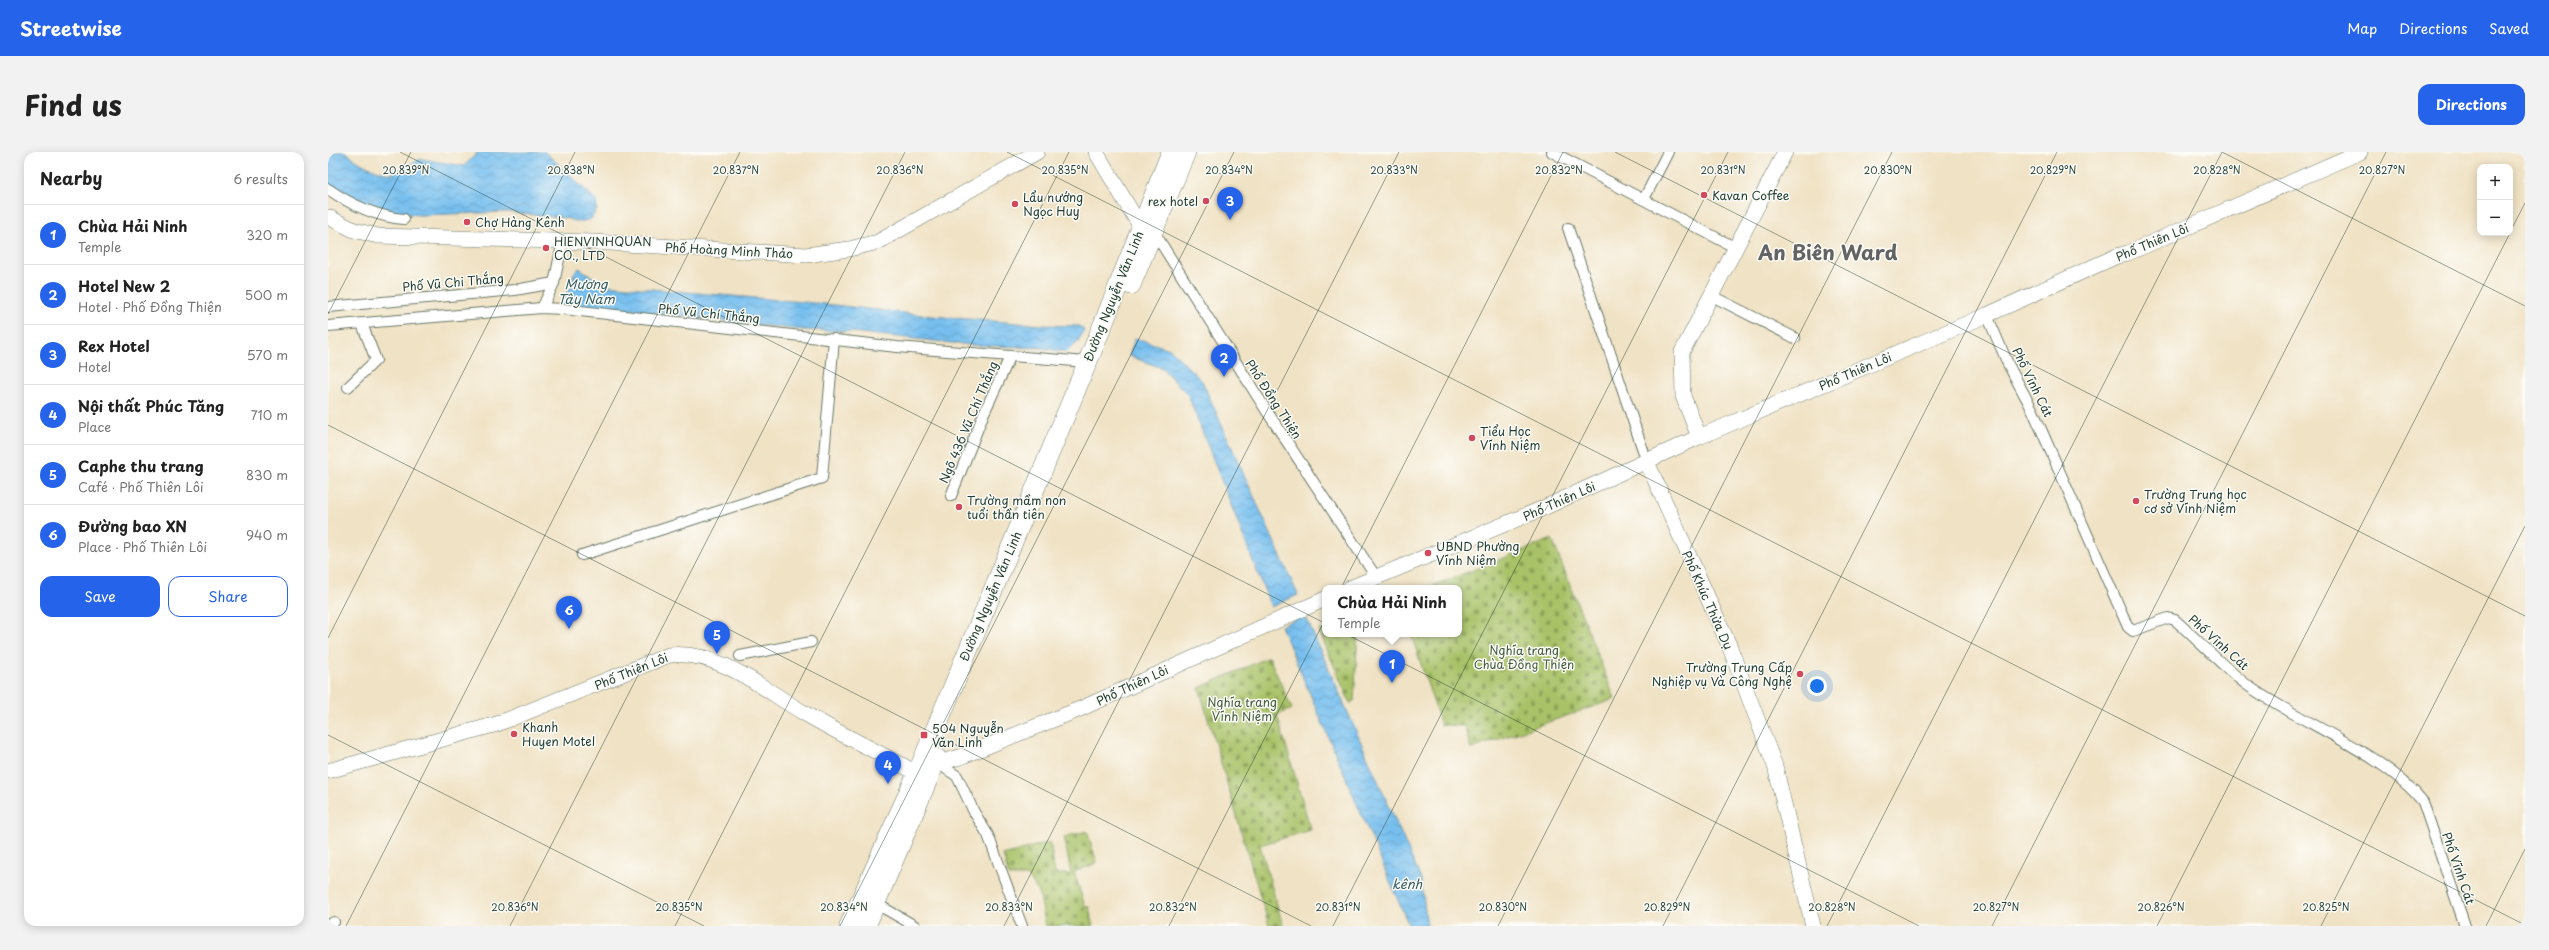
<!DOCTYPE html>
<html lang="en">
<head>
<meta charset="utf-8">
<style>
  body { margin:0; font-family:"Playpen Sans",sans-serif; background:#f2f2f2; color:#222 }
  .controls { position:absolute; right:12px; top:12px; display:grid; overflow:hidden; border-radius:8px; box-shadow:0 2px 10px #0003 }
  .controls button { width:36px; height:36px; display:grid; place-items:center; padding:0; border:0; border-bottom:1px solid #e0e0e0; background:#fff; color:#222; font:20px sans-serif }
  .you { position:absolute; left:1489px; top:534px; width:14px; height:14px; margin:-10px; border:3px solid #fff; border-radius:50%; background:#1a73e8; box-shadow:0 0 0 6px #1a73e833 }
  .badge { display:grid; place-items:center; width:26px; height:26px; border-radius:50%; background:#2563eb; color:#fff; font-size:13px; font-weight:700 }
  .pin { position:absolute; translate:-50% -33px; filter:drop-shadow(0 1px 2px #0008) }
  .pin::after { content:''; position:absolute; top:21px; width:14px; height:12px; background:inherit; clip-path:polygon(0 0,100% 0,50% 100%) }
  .popup { position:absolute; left:994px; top:433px; width:140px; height:52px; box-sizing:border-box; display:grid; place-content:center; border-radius:8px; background:#fff; filter:drop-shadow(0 1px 3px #0005); font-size:13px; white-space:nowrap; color:#767676 }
  .popup b { font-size:15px; color:#222 }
  .popup::after { content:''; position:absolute; left:50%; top:100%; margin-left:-8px; border:8px solid transparent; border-top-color:#fff }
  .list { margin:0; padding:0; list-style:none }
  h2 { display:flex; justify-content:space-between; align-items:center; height:52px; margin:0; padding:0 16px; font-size:17px }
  h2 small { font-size:13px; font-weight:400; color:#767676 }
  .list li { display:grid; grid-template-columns:26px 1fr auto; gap:12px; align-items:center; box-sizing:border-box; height:60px; padding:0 16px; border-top:1px solid #e0e0e0 }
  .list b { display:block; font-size:15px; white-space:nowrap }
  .list p { margin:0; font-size:13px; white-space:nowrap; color:#767676 }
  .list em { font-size:13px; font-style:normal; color:#767676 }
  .actions { display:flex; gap:8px; padding:12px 16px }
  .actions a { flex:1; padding:9px 0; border:1px solid #2563eb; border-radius:12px; text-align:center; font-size:14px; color:#2563eb }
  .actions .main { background:#2563eb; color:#fff }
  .map { position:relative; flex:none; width:2197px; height:774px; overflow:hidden; border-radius:12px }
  header { display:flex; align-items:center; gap:24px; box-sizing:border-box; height:56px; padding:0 20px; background:#2563eb; color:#fff }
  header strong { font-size:19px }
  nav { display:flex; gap:22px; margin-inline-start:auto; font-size:14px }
  .intro { display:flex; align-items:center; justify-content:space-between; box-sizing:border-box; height:96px; padding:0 24px }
  h1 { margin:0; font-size:28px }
  .button { padding:10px 18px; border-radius:12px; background:#2563eb; color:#fff; font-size:14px; font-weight:700 }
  main { display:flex; gap:24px; padding:0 24px }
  aside { flex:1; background:#fff; border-radius:12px; box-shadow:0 2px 10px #0003 }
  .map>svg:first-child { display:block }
</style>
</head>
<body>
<header>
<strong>Streetwise</strong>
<nav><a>Map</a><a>Directions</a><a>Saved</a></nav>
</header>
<div class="intro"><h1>Find us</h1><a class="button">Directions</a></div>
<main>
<aside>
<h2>Nearby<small>6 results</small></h2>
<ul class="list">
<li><span class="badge">1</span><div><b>Chùa Hải Ninh</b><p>Temple</p></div><em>320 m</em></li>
<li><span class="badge">2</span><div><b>Hotel New 2</b><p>Hotel · Phố Đồng Thiện</p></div><em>500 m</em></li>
<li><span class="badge">3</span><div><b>Rex Hotel</b><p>Hotel</p></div><em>570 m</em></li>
<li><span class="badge">4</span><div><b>Nội thất Phúc Tăng</b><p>Place</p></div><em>710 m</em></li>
<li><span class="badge">5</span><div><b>Caphe thu trang</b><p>Café · Phố Thiên Lôi</p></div><em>830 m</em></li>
<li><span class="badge">6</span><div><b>Đường bao XN</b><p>Place · Phố Thiên Lôi</p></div><em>940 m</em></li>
</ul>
<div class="actions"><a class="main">Save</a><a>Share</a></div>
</aside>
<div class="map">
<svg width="2197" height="774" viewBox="0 0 2197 774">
  <defs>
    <pattern id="cemetery-stones" width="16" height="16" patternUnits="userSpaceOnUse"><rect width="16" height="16" fill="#a9c267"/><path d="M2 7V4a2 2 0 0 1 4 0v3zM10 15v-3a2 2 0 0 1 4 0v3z" fill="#899f56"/></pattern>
    <pattern id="water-waves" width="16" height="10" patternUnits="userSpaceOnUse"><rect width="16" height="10" fill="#77bfef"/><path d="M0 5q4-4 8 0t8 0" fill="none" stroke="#619cc2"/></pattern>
  </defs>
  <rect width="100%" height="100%" fill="#fdfcf7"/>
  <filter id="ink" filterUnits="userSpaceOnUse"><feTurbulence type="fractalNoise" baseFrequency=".025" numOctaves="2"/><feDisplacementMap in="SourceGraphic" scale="8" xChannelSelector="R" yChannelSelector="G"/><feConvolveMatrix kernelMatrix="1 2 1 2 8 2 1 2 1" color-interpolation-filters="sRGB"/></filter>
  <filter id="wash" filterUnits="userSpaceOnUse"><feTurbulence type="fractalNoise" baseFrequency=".012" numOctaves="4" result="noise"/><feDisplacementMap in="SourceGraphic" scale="16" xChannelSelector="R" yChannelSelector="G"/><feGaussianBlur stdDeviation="0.9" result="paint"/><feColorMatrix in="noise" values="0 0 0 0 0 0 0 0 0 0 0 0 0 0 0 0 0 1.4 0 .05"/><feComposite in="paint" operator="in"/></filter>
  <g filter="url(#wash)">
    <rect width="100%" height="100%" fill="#f0e2c4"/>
    <g fill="url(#cemetery-stones)" stroke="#64804e">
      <polygon points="1224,387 1287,547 1143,597 1136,574 1113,573 1083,482 1131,482 1131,436 1099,436"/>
      <polygon points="997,477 997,482 1030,482 1026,549 1022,551 991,479"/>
      <polygon points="941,505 964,557 949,563 983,678 932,693 955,774 941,774 871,536"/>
      <polygon points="759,679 769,711 746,720 757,754 761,755 765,774 718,774 711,741 700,724 681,724 675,703 722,690 727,722 743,722 736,685"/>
    </g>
    <g fill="url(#water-waves)" stroke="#4b7e92">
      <path d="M0 0H18C32 13 45 18 63 22L93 7 136 14 150 0H217L268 48 269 57 263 67 251 70 237 66 179 60 92 63 71 61 19 44 0 32Z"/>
      <polygon points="251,116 277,133 497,152 603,164 714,173 751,174 756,178 749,191 738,200 714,196 642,193 515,179 475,178 282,156 234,154 233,147 243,136 246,121"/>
      <polygon points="807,186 842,197 874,229 970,443 943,455 860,243 834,216 801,204"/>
      <polygon points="977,463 1093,727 1099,774 1081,774 953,474"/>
    </g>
  </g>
  <g filter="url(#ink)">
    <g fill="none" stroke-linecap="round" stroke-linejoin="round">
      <defs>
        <g id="street">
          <polyline points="1224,0 1408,96"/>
          <path d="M0 37C22 52 49 65 76 67"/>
          <polyline points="1316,47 1340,0"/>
          <polyline points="1240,76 1319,310"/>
          <polyline points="826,80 938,258 1048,425"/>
          <polyline points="1384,144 1467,186"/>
          <polyline points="0,155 187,138 226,131"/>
          <polyline points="214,156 226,131 235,89"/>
          <path d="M1659 163 1680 212 1705 259 1800 475 1805 479 1840 466 1847 468C1871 489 1894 514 1919 533 1970 570 2057 601 2095 650L2137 774"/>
          <polyline points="0,174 214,156 235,157 569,195 759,210"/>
          <polyline points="20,235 48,208 34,172"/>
          <polyline points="623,344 656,261 682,205"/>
          <polyline points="254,403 494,326 506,187"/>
          <polyline points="412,504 483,490"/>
          <polyline points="608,610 629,624 646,660 660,683 694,774"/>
          <polyline points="547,751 587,774"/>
          <polyline points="0,773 6,770"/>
        </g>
        <g id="secondary">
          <polyline points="768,0 812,74"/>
          <polyline points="0,65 26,78 50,84 265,90 478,103 521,97 550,90 709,0"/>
          <polyline points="1371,285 1355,244 1354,200 1457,0"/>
          <polyline points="1319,310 1401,493 1447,614 1485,774"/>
          <polyline points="1022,436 1211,358 1371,285 1659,163 1789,104 1800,101 2032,0"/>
          <path d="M0 619 169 572 341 503C391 498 435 537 476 561 510 581 546 598 581 617H591L632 605 752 557 997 447"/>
        </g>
        <g id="highway">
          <polyline points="803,133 858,0"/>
          <polyline points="521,774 591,617 774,175 843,0"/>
          <polyline points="538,774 609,606"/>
        </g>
      </defs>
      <use href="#street" stroke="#687766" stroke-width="12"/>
      <use href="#secondary" stroke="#687766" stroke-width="16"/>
      <use href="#highway" stroke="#687766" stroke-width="20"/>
      <use href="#street" stroke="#fff" stroke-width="10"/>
      <use href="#secondary" stroke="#fff" stroke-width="15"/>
      <use href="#highway" stroke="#fff" stroke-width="19"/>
    </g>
  </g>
  <path fill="none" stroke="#1f3d34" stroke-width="1" stroke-opacity="0.45" d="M72 0 1591 774M679 0 2197 773M1287 0 2197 464M1894 0 2197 154M2182 80 2197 51M0 162 83 0M0 273 983 774M0 486 247 0M0 583 376 774M18 774 412 0M182 774 577 0M347 774 741 0M512 774 906 0M676 774 1071 0M841 774 1235 0M1005 774 1400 0M1170 774 1564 0M1335 774 1729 0M1499 774 1894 0M1664 774 2058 0M1829 774 2182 81M1993 774 2197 374M2158 774 2197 697"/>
  <g fill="#d1495b" stroke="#fdfcf7" stroke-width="1.5">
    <circle cx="1376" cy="43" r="4"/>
    <circle cx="878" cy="49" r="4"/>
    <circle cx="687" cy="52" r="4"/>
    <circle cx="139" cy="70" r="4"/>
    <circle cx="218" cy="96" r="4"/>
    <circle cx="1144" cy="286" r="4"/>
    <circle cx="1808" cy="349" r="4"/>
    <circle cx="631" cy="355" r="4"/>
    <circle cx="1100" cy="401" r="4"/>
    <circle cx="1472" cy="522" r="4"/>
    <circle cx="186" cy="582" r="4"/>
    <rect x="592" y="579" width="8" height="8" rx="2"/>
  </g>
  <g text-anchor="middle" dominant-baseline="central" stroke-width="3" stroke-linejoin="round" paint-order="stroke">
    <g font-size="12" fill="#1f3d34" stroke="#fdfcf7" text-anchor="start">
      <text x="1384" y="43">Kavan Coffee</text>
      <text x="695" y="45">Lẩu nướng<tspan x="695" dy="14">Ngọc Huy</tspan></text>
      <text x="870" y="49" text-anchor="end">rex hotel</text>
      <text x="147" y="70">Chợ Hàng Kênh</text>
      <text x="226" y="89">HIENVINHQUAN<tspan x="226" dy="14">CO., LTD</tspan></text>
      <text x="1152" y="279">Tiểu Học<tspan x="1152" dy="14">Vĩnh Niệm</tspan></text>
      <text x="1816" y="342">Trường Trung học<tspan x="1816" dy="14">cơ sở Vĩnh Niệm</tspan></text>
      <text x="639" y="348">Trường mầm non<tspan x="639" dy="14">tuổi thần tiên</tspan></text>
      <text x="1108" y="394">UBND Phường<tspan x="1108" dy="14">Vĩnh Niệm</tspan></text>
      <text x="1464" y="515" text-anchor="end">Trường Trung Cấp<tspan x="1464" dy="14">Nghiệp vụ Và Công Nghệ</tspan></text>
      <text x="194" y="575">Khanh<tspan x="194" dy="14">Huyen Motel</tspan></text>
      <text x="604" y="576">504 Nguyễn<tspan x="604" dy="14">Văn Linh</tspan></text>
    </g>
    <g font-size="12" fill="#1f3d34" stroke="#fdfcf7">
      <text transform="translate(1824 90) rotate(-23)">Phố Thiên Lôi</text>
      <text transform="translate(401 98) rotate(3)">Phố Hoàng Minh Thảo</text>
      <text transform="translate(125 130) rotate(-5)">Phố Vũ Chi Thắng</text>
      <text transform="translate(785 144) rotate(-68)">Đường Nguyễn Văn Linh</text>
      <text transform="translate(381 161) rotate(6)">Phố Vũ Chí Thắng</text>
      <text transform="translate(1527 219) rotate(-23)">Phố Thiên Lôi</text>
      <text transform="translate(1705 230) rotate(64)">Phố Vĩnh Cát</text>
      <text transform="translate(946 247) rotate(57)">Phố Đồng Thiện</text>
      <text transform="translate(640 270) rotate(-67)">Ngõ 436 Vũ Chí Thắng</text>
      <text transform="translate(1231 349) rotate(-24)">Phố Thiên Lôi</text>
      <text transform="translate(662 444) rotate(-67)">Đường Nguyễn Văn Linh</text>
      <text transform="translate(1380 448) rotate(66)">Phố Khúc Thừa Dụ</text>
      <text transform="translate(1891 490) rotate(42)">Phố Vĩnh Cát</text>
      <text transform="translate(303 519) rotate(-22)">Phố Thiên Lôi</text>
      <text transform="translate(804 533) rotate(-25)">Phố Thiên Lôi</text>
      <text transform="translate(2131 716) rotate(71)">Phố Vĩnh Cát</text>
    </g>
    <g font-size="12" fill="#425e41" stroke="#fdfcf7">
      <text x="1196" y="498">Nghĩa trang<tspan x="1196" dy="14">Chùa Đồng Thiện</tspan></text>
      <text x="914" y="550">Nghĩa trang<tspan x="914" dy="14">Vĩnh Niệm</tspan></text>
    </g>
    <g font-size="13" font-style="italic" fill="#355e63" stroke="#fdfcf7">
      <text x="258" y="131">Mương<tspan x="258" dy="15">Tây Nam</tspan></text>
      <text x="1079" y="731">kênh</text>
    </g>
    <g font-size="20" font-weight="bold" fill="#616364" stroke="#fdfcf7">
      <text x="1500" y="100">An Biên Ward</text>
    </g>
  </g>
  <g font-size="10" text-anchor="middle" fill="#1f3d34" stroke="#fdfcf7" stroke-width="3" stroke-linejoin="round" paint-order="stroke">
    <text x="78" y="22">20.839°N</text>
    <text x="243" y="22">20.838°N</text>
    <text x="408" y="22">20.837°N</text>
    <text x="572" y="22">20.836°N</text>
    <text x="737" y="22">20.835°N</text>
    <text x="901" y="22">20.834°N</text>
    <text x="1066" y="22">20.833°N</text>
    <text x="1231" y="22">20.832°N</text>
    <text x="1395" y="22">20.831°N</text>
    <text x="1560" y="22">20.830°N</text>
    <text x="1725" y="22">20.829°N</text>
    <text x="1889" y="22">20.828°N</text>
    <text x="2054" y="22">20.827°N</text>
    <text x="187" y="759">20.836°N</text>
    <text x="351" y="759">20.835°N</text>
    <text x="516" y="759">20.834°N</text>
    <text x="681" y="759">20.833°N</text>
    <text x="845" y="759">20.832°N</text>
    <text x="1010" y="759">20.831°N</text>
    <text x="1175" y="759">20.830°N</text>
    <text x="1339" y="759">20.829°N</text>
    <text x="1504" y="759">20.828°N</text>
    <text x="1668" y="759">20.827°N</text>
    <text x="1833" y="759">20.826°N</text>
    <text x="1998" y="759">20.825°N</text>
  </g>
</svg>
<div class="controls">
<button>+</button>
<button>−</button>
</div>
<div class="you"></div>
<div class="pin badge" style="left:1064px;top:531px">1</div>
<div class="popup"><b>Chùa Hải Ninh</b>Temple</div>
<div class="pin badge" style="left:896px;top:225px">2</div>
<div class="pin badge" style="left:902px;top:68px">3</div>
<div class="pin badge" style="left:560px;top:632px">4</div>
<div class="pin badge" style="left:389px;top:502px">5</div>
<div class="pin badge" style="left:241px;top:477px">6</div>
</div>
</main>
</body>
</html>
